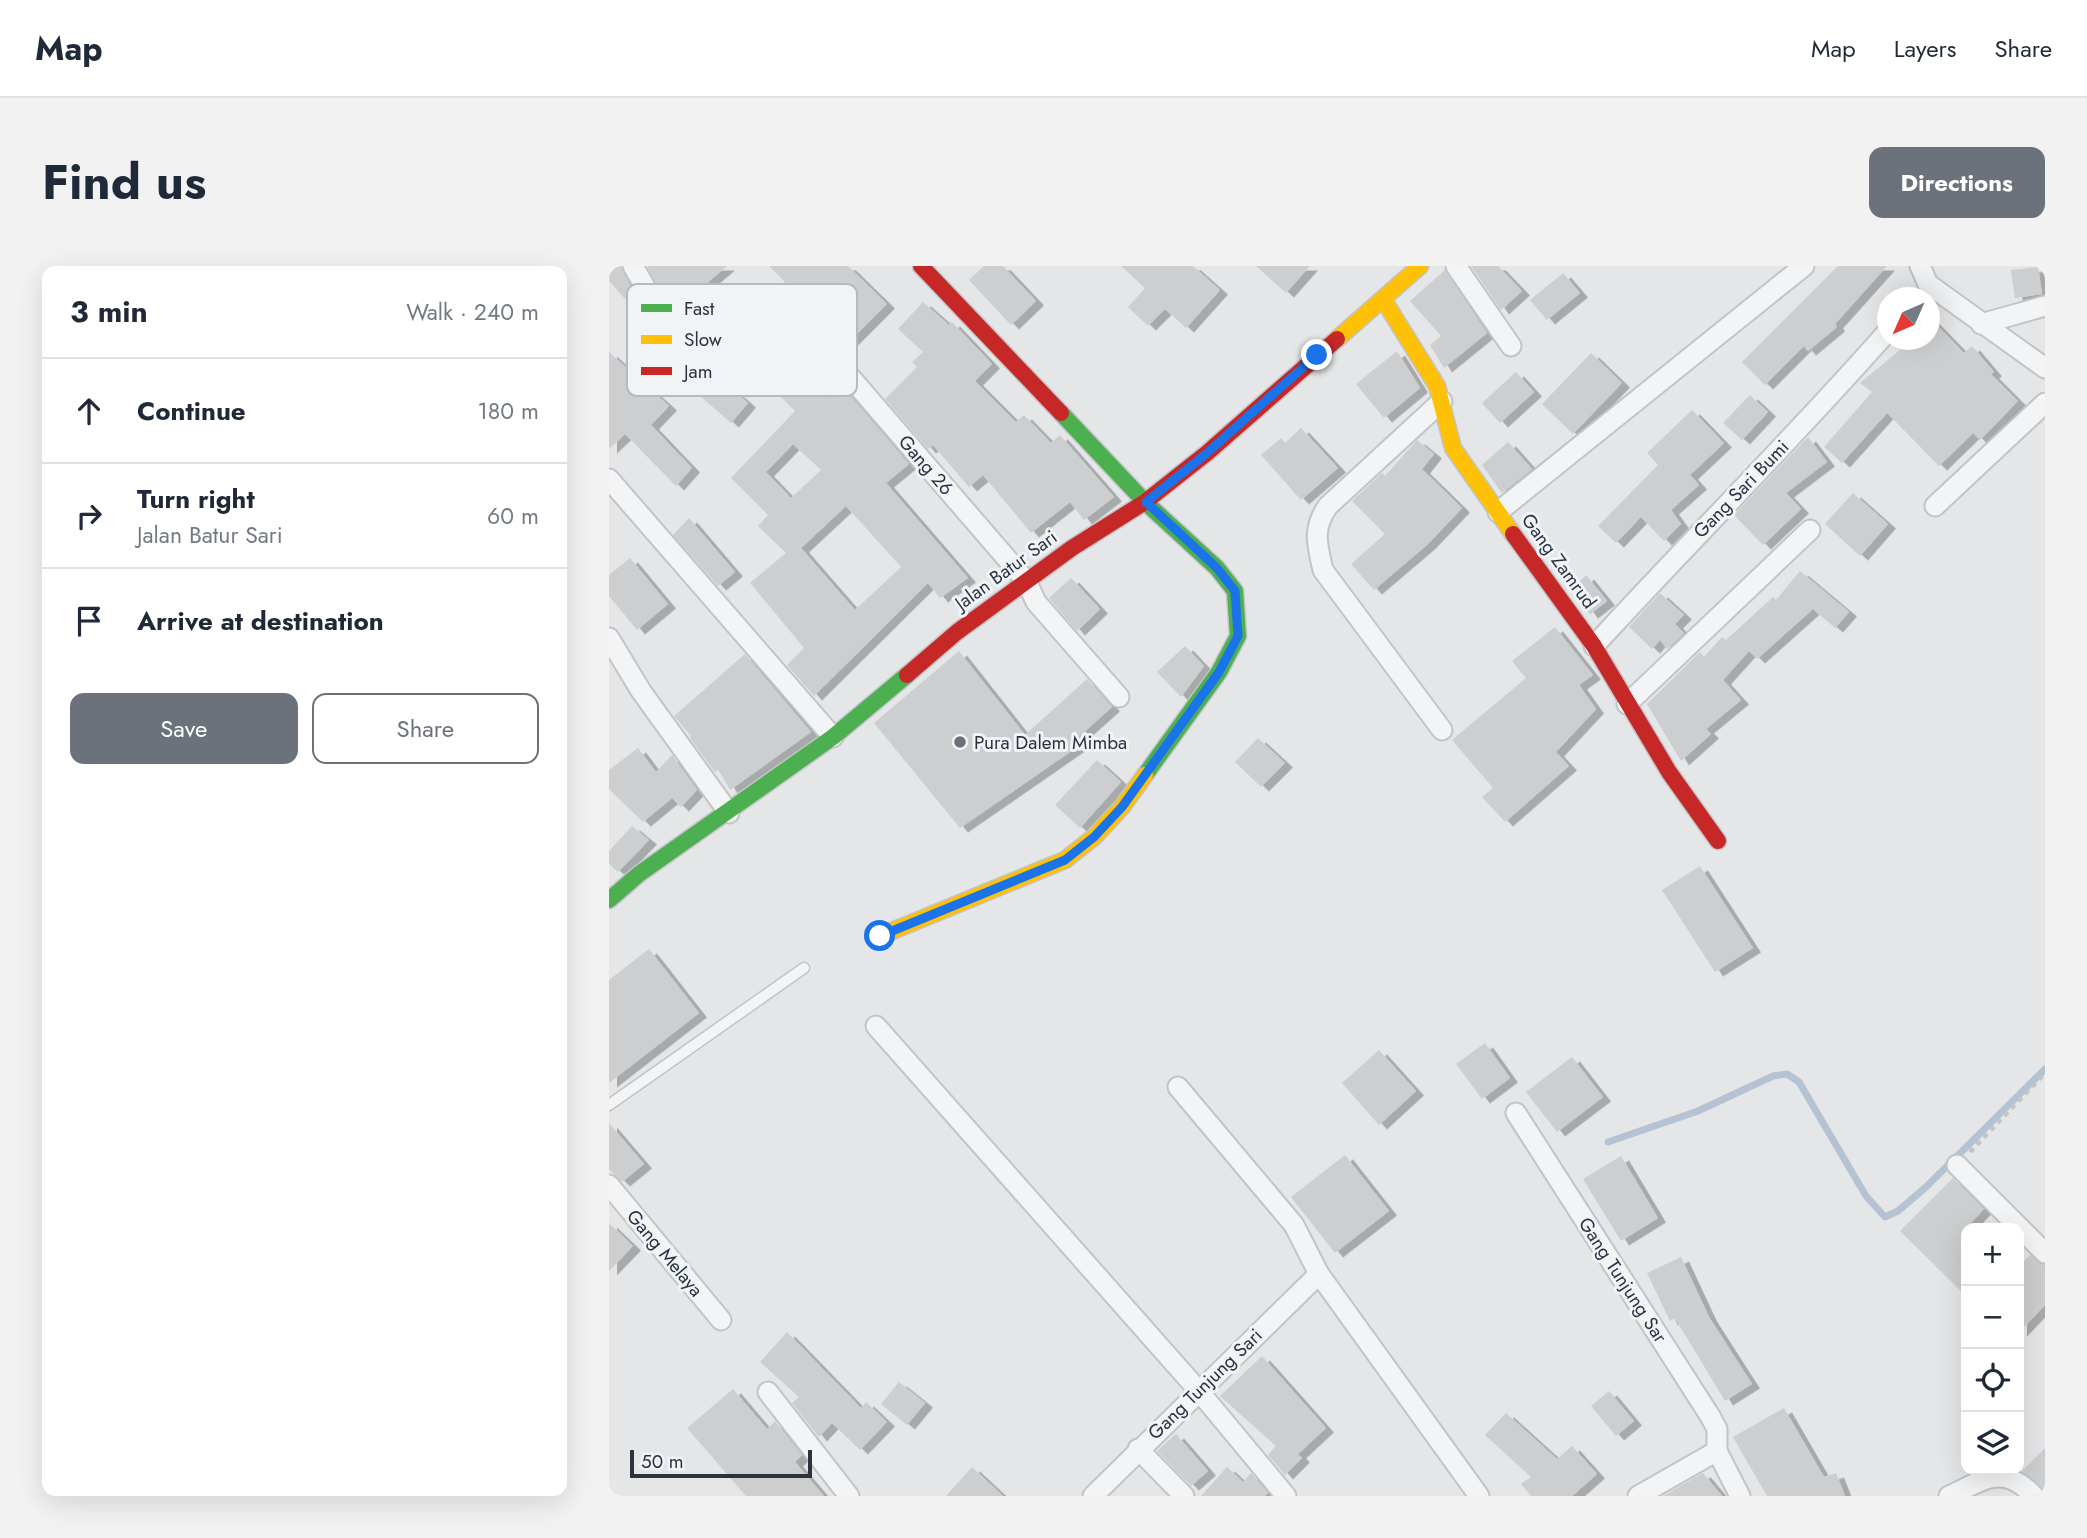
<!DOCTYPE html>
<html lang="en">
<head>
<meta charset="utf-8">
<style>
  body { margin:0; font-family:Jost,sans-serif; background:#f2f2f3; color:#1f2937 }
  .controls { position:absolute; right:21px; bottom:21px; display:grid; overflow:hidden; border-radius:14px; box-shadow:0 7px 28px #0002 }
  .controls button { width:63px; height:63px; display:grid; place-items:center; padding:0; border:0; border-bottom:2px solid #e0e1e3; background:#fff; color:#1f2937; font:35px sans-serif }
  .compass { position:absolute; left:1268px; top:21px; width:63px; height:63px; border-radius:50%; background:#fff; box-shadow:0 7px 28px #0002; rotate:225deg }
  .scale { position:absolute; left:21px; bottom:18px; width:182px; box-sizing:border-box; padding-left:7px; border:4px solid #2b3341; border-top:0; font-size:19px; line-height:24px; white-space:nowrap; color:#2b3341; -webkit-text-stroke:5px #f1f4f7; paint-order:stroke }
  .stop { position:absolute; width:21px; height:21px; margin:-16px; border:5px solid #1a73e8; border-radius:50%; background:#fff }
  .stop.end { background:#1a73e8; border-color:#fff; box-shadow:0 2px 7px #0008 }
  .list { margin:0; padding:0; list-style:none }
  h2 { display:flex; justify-content:space-between; align-items:center; height:91px; margin:0; padding:0 28px; font-size:30px }
  h2 small { font-size:23px; font-weight:400; color:#747a83 }
  .list li { display:grid; grid-template-columns:46px 1fr auto; gap:21px; align-items:center; box-sizing:border-box; height:105px; padding:0 28px; border-top:2px solid #e0e1e3 }
  .list b { display:block; font-size:26px; white-space:nowrap }
  .list p { margin:0; font-size:23px; white-space:nowrap; color:#747a83 }
  .list em { font-size:23px; font-style:normal; color:#747a83 }
  .actions { display:flex; gap:14px; padding:21px 28px }
  .actions a { flex:1; padding:16px 0; border:2px solid #6c727b; border-radius:14px; text-align:center; font-size:24px; color:#6c727b }
  .actions .main { background:#6c727b; color:#fff }
  .icon { flex:none; width:38px; height:38px; fill:none; stroke:currentColor; stroke-width:2; stroke-linecap:round; stroke-linejoin:round }
  .map { position:relative; flex:none; width:1436px; height:1230px; overflow:hidden; border-radius:14px }
  header { display:flex; align-items:center; gap:42px; box-sizing:border-box; height:98px; padding:0 35px; background:#fff; border-bottom:2px solid #e0e1e3 }
  header strong { font-size:33px }
  nav { display:flex; gap:38px; margin-inline-start:auto; font-size:24px }
  .intro { display:flex; align-items:center; justify-content:space-between; box-sizing:border-box; height:168px; padding:0 42px }
  h1 { margin:0; font-size:49px }
  .button { padding:18px 32px; border-radius:14px; background:#6c727b; color:#fff; font-size:24px; font-weight:700 }
  main { display:flex; gap:42px; padding:0 42px }
  aside { flex:1; background:#fff; border-radius:14px; box-shadow:0 7px 28px #0002 }
  .map>svg:first-child { display:block }
</style>
</head>
<body>
<header>
<strong>Map</strong>
<nav><a>Map</a><a>Layers</a><a>Share</a></nav>
</header>
<div class="intro"><h1>Find us</h1><a class="button">Directions</a></div>
<main>
<aside>
<h2>3 min<small>Walk · 240 m</small></h2>
<ul class="list">
<li><svg class="icon" aria-label="ahead" viewBox="0 0 24 24"><path d="M12 20V5M6 11l6-6 6 6"/></svg><div><b>Continue</b></div><em>180 m</em></li>
<li><svg class="icon" aria-label="right" viewBox="0 0 24 24"><path d="M7 20v-9h11M14 6l5 5-5 5"/></svg><div><b>Turn right</b><p>Jalan Batur Sari</p></div><em>60 m</em></li>
<li><svg class="icon" aria-label="arrive" viewBox="0 0 24 24"><path d="M6 21V4h12l-3 4 3 4H6"/></svg><div><b>Arrive at destination</b></div></li>
</ul>
<div class="actions"><a class="main">Save</a><a>Share</a></div>
</aside>
<div class="map">
<svg width="1436" height="1230" viewBox="0 0 1436 1230">
  <defs>
    <filter id="shadow"><feDropShadow dx="8" dy="4.5" stdDeviation="0" flood-color="#0004"/></filter>
  </defs>
  <rect width="100%" height="100%" fill="#e4e6e8"/>
  <g fill="none" stroke-linecap="round" stroke-linejoin="round">
    <polyline stroke="#b4c2d2" stroke-width="7" points="999,876 1089,845 1164,810 1178,808 1190,816 1257,930 1276,951 1289,945 1317,921 1436,803"/>
  </g>
  <g fill="#ccced0" fill-rule="evenodd" filter="url(#shadow)">
    <polygon points="0,0 12,0 24,25 34,31 42,29 47,20 38,0 118,0 90,24 97,31 82,46 118,83 98,101 139,137 122,157 66,108 75,99 0,15"/>
    <polygon points="160,0 239,0 278,38 238,78 224,64 209,74 205,85 194,96 164,69 155,77 134,55 176,16"/>
    <polygon points="375,0 394,0 427,35 402,59 360,14"/>
    <polygon points="512,0 584,0 611,24 577,62 556,43 539,60 519,41 536,22"/>
    <polygon points="647,0 701,0 677,27"/>
    <polygon points="862,0 889,0 913,25 892,44"/>
    <polygon points="1229,0 1278,0 1226,58 1228,61 1199,85 1195,80 1156,119 1133,96"/>
    <polygon points="1429,1 1433,28 1406,32 1402,4"/>
    <polygon points="836,4 878,67 835,102 821,79 832,70 801,35"/>
    <polygon points="954,7 971,27 938,54 921,34"/>
    <polygon points="314,36 340,59 343,56 383,98 366,115 407,156 415,149 442,177 451,169 505,231 475,254 461,236 422,267 374,209 360,221 324,179 319,183 276,133 308,101 303,96 314,86 289,63"/>
    <polygon points="1320,51 1355,87 1363,80 1385,106 1382,108 1409,135 1371,174 1364,167 1330,200 1278,147 1233,197 1215,181 1263,126 1251,117 1303,74 1320,74"/>
    <polygon points="788,85 811,122 775,152 747,118"/>
    <polygon points="0,86 60,140 42,159 83,202 67,220 16,168 0,183"/>
    <polygon points="982,87 1013,117 964,168 933,138"/>
    <path d="M193 106 219 132 232 119 300 198 277 217 359 312 331 332 319 317 205 430 178 399 195 382 141 317 177 287 149 260 159 249 122 212 186 145 170 129ZM184 178 212 204 182 232 157 206ZM237 240 292 301 246 344 192 282Z"/>
    <polygon points="907,106 925,126 891,157 873,137"/>
    <polygon points="1141,129 1159,146 1133,174 1114,157"/>
    <polygon points="1083,144 1115,177 1081,209 1090,219 1062,244 1072,258 1055,275 1032,251 1007,277 989,260 1049,199 1038,187"/>
    <polygon points="692,162 729,202 692,234 652,189 672,172 676,177"/>
    <polygon points="1199,171 1218,196 1177,227 1192,243 1154,279 1125,249"/>
    <polygon points="808,174 825,188 813,203 853,242 819,278 765,324 742,298 776,268 743,235 773,207 776,210"/>
    <polygon points="899,176 923,203 893,227 873,199"/>
    <polygon points="1244,227 1279,258 1251,290 1216,258"/>
    <polygon points="80,252 126,306 109,320 64,269"/>
    <polygon points="21,292 59,338 28,364 0,330 0,309"/>
    <polygon points="1191,305 1240,346 1226,362 1204,343 1148,393 1140,385 1114,414 1132,434 1097,463 1102,468 1072,495 1038,438 1091,386 1095,391 1113,371 1117,374 1164,331 1167,334"/>
    <polygon points="977,309 998,335 981,348 963,323"/>
    <polygon points="462,312 491,343 468,365 440,332"/>
    <polygon points="1051,327 1075,349 1066,358 1075,367 1058,383 1051,374 1043,383 1020,361"/>
    <polygon points="946,361 984,409 970,419 987,443 947,486 960,500 896,556 873,531 884,522 843,474 917,412 903,395"/>
    <polygon points="576,380 595,400 572,431 548,406"/>
    <polygon points="350,385 416,469 478,413 503,441 466,474 471,479 351,562 265,457"/>
    <polygon points="136,388 202,466 121,524 109,503 106,506 81,472 82,470 65,450"/>
    <polygon points="649,472 676,497 652,521 626,496"/>
    <polygon points="29,482 47,506 63,489 88,524 72,541 63,532 34,556 0,523 0,504"/>
    <polygon points="488,494 512,516 471,562 446,539"/>
    <polygon points="23,560 40,574 9,606 0,598 0,585"/>
    <polygon points="1091,600 1144,682 1106,706 1053,624"/>
    <polygon points="40,683 90,747 0,817 0,714"/>
    <polygon points="876,777 901,812 873,833 847,798"/>
    <polygon points="770,784 807,825 770,859 733,817"/>
    <polygon points="963,791 994,831 948,866 917,826"/>
    <polygon points="0,857 35,898 13,916 0,903"/>
    <polygon points="736,889 780,945 726,987 682,931"/>
    <polygon points="1012,890 1049,952 1012,975 974,913"/>
    <polygon points="1344,912 1375,943 1357,962 1357,1030 1291,965"/>
    <polygon points="0,957 24,980 0,1005"/>
    <polygon points="1421,989 1436,999 1436,1039 1410,1066 1410,1000"/>
    <polygon points="1072,991 1100,1051 1143,1118 1116,1135 1066,1052 1061,1055 1038,1007"/>
    <polygon points="178,1066 252,1142 257,1136 278,1156 251,1184 223,1157 210,1171 183,1137 190,1131 151,1096"/>
    <polygon points="653,1090 717,1162 689,1188 693,1192 676,1209 659,1189 667,1180 611,1130"/>
    <polygon points="290,1116 316,1137 298,1159 272,1138"/>
    <polygon points="124,1123 158,1163 166,1155 193,1189 186,1196 215,1230 137,1230 78,1162"/>
    <polygon points="1000,1125 1025,1155 1007,1170 982,1140"/>
    <polygon points="1175,1142 1215,1211 1227,1207 1236,1230 1158,1230 1124,1171"/>
    <polygon points="897,1147 948,1193 963,1180 988,1208 963,1230 922,1230 912,1218 922,1211 876,1169"/>
    <polygon points="567,1168 599,1205 582,1220 548,1185"/>
    <polygon points="1436,1182 1436,1225 1413,1205"/>
    <polygon points="363,1201 394,1230 337,1230"/>
    <polygon points="618,1201 634,1216 642,1207 659,1227 656,1230 592,1230"/>
    <polygon points="1094,1207 1113,1230 1054,1230"/>
  </g>
  <g fill="none" stroke-linecap="round" stroke-linejoin="round">
    <defs>
      <polyline id="lane" points="0,839 195,702"/>
      <g id="street">
        <polyline points="24,0 35,19"/>
        <polyline points="847,0 902,80"/>
        <polyline points="1311,0 1319,18 1436,102"/>
        <polyline points="1372,58 1436,40"/>
        <polyline points="217,83 418,316 427,336 510,431"/>
        <polyline points="0,213 224,471"/>
        <polyline points="1326,240 1436,137"/>
        <polyline points="889,246 1195,0"/>
        <polyline points="0,372 32,425 120,547"/>
        <path d="M985 380C1082 274 1184 173 1279 65"/>
        <polyline points="1018,438 1201,264"/>
        <path d="M833 464 714 304C708 278 703 263 719 240L833 135"/>
        <polyline points="267,760 589,1124 677,1230"/>
        <polyline points="569,821 685,959 710,1008 870,1230"/>
        <polyline points="907,847 1101,1150 1108,1163 1108,1185 1131,1230"/>
        <polyline points="1348,899 1436,987"/>
        <polyline points="0,919 112,1054"/>
        <polyline points="159,1126 240,1230"/>
        <polyline points="529,1183 575,1230"/>
        <polyline points="484,1230 710,1008"/>
        <polyline points="1029,1230 1108,1185"/>
        <path d="M1340 1230C1375 1214 1394 1197 1425 1230"/>
      </g>
      <g id="fast">
        <polyline points="452,147 536,236 608,302 626,325 629,370 610,406 536,509"/>
        <polyline points="0,634 30,608 224,471 298,409"/>
      </g>
      <g id="slow">
        <polyline points="774,33 828,120 844,182 904,268"/>
        <polyline points="728,73 811,0"/>
        <polyline points="271,670 456,594 485,571 513,541 536,509"/>
      </g>
      <g id="jam">
        <polyline points="312,0 452,147"/>
        <polyline points="904,268 985,380 1060,506 1109,575"/>
        <polyline points="298,409 348,366 463,282 536,236 598,187 728,73"/>
      </g>
    </defs>
    <use href="#lane" stroke="#c2c4c6" stroke-width="13"/>
    <use href="#street" stroke="#c2c4c6" stroke-width="23"/>
    <use href="#fast" stroke="#c2c4c6" stroke-width="19"/>
    <use href="#slow" stroke="#c2c4c6" stroke-width="19"/>
    <use href="#jam" stroke="#c2c4c6" stroke-width="19"/>
    <polyline stroke="#c2c4c8" stroke-width="4.5" stroke-dasharray="5 5" stroke-linecap="butt" points="1361,886 1436,807"/>
    <use href="#lane" stroke="#f2f4f5" stroke-width="10"/>
    <use href="#street" stroke="#f2f4f5" stroke-width="19"/>
    <use href="#fast" stroke="#4caf50" stroke-width="16"/>
    <use href="#slow" stroke="#ffc107" stroke-width="16"/>
    <use href="#jam" stroke="#c62828" stroke-width="16"/>
  </g>
  <g fill="none" stroke-linecap="round" stroke-linejoin="round">
    <polyline stroke="#1a73e8" stroke-width="9" points="271,670 456,594 485,571 513,541 610,406 629,370 626,325 608,302 537,236 598,187 708,89"/>
  </g>
  <circle fill="#6c727b" stroke="#f1f4f7" stroke-width="2.5" cx="351" cy="476" r="7"/>
  <g text-anchor="middle" dominant-baseline="central" stroke-width="6" stroke-linejoin="round" paint-order="stroke">
    <g font-size="19" fill="#2b3341" stroke="#f1f4f7">
      <text transform="translate(317 199) rotate(49)">Gang 26</text>
      <text transform="translate(1132 223) rotate(-46)">Gang Sari Bumi</text>
      <text transform="translate(950 295) rotate(54)">Gang Zamrud</text>
      <text transform="translate(397 304) rotate(-36)">Jalan Batur Sari</text>
      <text transform="translate(56 987) rotate(50)">Gang Melaya</text>
      <text transform="translate(1014 1014) rotate(57)">Gang Tunjung Sar</text>
      <text transform="translate(596 1118) rotate(-44)">Gang Tunjung Sari</text>
    </g>
    <g font-size="19" fill="#2b3341" stroke="#f1f4f7" text-anchor="start">
      <text x="365" y="476">Pura Dalem Mimba</text>
    </g>
  </g>
  <rect x="18" y="18" width="230" height="112" rx="10" fill="#f1f4f7" stroke="#b6bac0" stroke-width="2"/>
  <rect x="32" y="38" width="31" height="8" fill="#4caf50"/>
  <rect x="32" y="69" width="31" height="9" fill="#ffc107"/>
  <rect x="32" y="101" width="31" height="8" fill="#c62828"/>
  <g font-size="19" fill="#2b3341">
    <text x="75" y="49">Fast</text>
    <text x="75" y="80">Slow</text>
    <text x="75" y="112">Jam</text>
  </g>
</svg>
<div class="controls">
<button>+</button>
<button>−</button>
<button><svg class="icon" aria-label="locate" viewBox="0 0 24 24"><circle cx="12" cy="12" r="6"/><path d="M12 2v4M12 18v4M2 12h4M18 12h4"/></svg></button>
<button><svg class="icon" aria-label="layers" viewBox="0 0 24 24"><path d="M12 4l9 5-9 5-9-5zM3 14l9 5 9-5"/></svg></button>
</div>
<svg class="compass" viewBox="-18 -18 36 36"><path d="M0-13l5 13h-10z" fill="#e53935"/><path d="M0 13l5-13h-10z" fill="#747a83"/></svg>
<div class="scale">50 m</div>
<div class="stop" style="left:271px;top:670px"></div>
<div class="stop end" style="left:708px;top:89px"></div>
</div>
</main>
</body>
</html>
